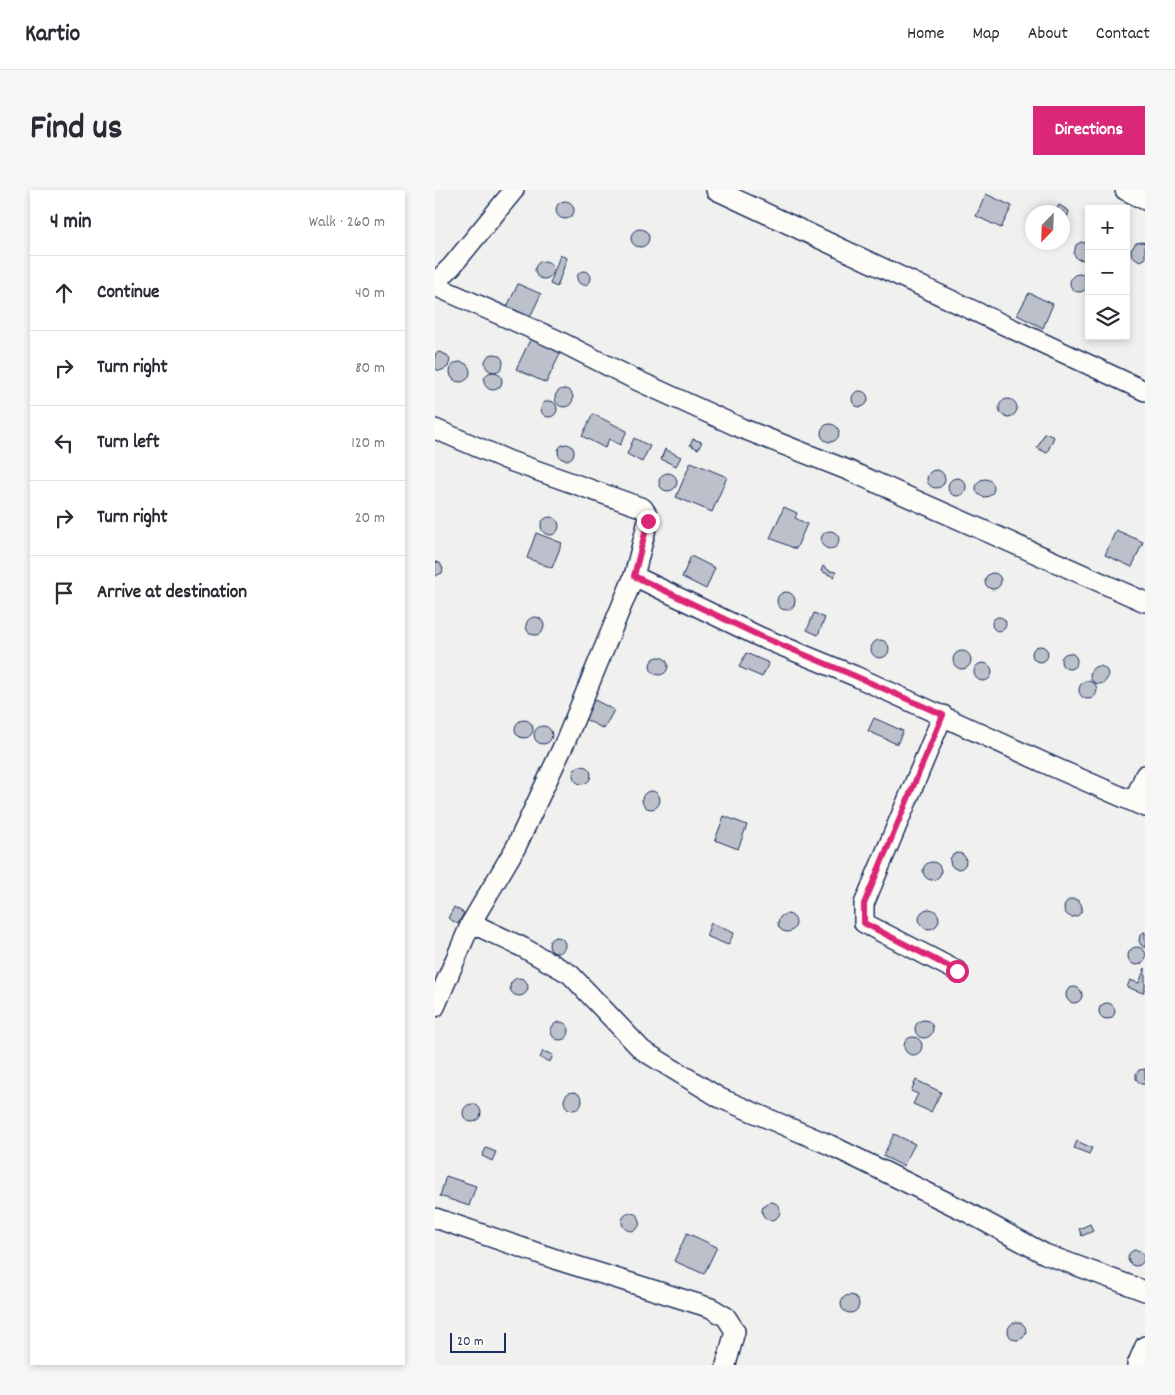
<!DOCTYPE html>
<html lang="en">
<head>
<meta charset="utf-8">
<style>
  body { margin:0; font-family:Dekko,sans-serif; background:#f7f7f7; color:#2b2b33 }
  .controls { position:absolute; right:15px; top:15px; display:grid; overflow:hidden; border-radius:0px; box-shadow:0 2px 8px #0003 }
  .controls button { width:45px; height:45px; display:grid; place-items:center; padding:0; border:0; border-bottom:1px solid #e1e1e2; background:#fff; color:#2b2b33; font:25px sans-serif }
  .compass { position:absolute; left:590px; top:15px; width:45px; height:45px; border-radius:50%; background:#fff; box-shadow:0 2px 8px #0003; rotate:203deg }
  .scale { position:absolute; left:15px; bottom:12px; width:56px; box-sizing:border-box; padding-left:5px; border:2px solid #1b2f5e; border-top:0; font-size:14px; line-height:18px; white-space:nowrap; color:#1b2f5e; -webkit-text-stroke:4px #fdfcf7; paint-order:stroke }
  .stop { position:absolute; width:15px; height:15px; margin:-11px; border:4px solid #db2777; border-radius:50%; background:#fff }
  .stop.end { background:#db2777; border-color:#fff; box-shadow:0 1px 5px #0008 }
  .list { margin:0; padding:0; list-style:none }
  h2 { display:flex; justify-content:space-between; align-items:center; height:65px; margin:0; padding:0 20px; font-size:21px }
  h2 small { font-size:16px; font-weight:400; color:#7c7c81 }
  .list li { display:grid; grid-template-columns:32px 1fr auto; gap:15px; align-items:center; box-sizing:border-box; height:75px; padding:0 20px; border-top:1px solid #e1e1e2 }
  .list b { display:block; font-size:19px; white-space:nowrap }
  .list em { font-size:16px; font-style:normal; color:#7c7c81 }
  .icon { flex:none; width:28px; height:28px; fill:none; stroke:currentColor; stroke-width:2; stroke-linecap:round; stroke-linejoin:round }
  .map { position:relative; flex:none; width:710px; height:1175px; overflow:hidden; border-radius:0px }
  header { display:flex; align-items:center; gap:30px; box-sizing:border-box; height:70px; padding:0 25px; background:#fff; border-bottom:1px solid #e1e1e2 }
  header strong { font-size:24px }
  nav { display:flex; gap:28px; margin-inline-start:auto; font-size:18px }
  .intro { display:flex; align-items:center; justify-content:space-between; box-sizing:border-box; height:120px; padding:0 30px }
  h1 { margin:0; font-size:35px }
  .button { padding:12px 22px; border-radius:0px; background:#db2777; color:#fff; font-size:18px; font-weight:700 }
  main { display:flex; gap:30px; padding:0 30px }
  aside { flex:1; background:#fff; border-radius:0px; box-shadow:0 2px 8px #0003 }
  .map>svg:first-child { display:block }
</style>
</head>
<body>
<header>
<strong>Kartio</strong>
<nav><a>Home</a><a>Map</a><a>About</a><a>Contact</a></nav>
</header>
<div class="intro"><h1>Find us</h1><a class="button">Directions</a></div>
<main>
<aside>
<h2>4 min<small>Walk · 260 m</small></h2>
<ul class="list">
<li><svg class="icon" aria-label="ahead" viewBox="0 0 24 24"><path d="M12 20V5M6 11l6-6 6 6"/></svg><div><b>Continue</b></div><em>40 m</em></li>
<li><svg class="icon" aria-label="right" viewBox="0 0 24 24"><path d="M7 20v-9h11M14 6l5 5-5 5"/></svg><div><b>Turn right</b></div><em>80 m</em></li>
<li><svg class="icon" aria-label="left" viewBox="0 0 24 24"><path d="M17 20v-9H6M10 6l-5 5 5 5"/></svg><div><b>Turn left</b></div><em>120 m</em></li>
<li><svg class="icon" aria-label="right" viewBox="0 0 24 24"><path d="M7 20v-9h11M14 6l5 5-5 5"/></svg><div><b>Turn right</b></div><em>20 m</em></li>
<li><svg class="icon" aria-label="arrive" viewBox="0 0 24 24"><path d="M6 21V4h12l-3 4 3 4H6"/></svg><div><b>Arrive at destination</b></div></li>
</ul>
</aside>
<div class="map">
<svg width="710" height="1175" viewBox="0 0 710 1175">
  <rect width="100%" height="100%" fill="#f0f0ee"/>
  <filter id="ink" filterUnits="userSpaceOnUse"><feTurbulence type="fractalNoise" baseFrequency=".02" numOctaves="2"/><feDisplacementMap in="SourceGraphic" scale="10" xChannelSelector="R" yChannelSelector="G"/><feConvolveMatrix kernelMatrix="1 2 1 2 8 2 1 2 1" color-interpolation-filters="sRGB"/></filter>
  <g filter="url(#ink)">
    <g fill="#bbc0ca" stroke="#1b2f5e">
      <polygon points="551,4 577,16 566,38 541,26"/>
      <circle cx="130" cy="20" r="9"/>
      <polygon points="624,15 634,21 628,40 628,22 620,22"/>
      <circle cx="205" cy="48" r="9"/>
      <polygon points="646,52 654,54 654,69 651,70 642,69 639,64 641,55"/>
      <polygon points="707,52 710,53 710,69 705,71 697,66 696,60 701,53"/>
      <polygon points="125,65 132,68 122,97 115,94"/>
      <circle cx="109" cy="80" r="9"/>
      <circle cx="149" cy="88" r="7"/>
      <circle cx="644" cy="93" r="9"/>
      <polygon points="83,94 106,104 95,127 72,117"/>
      <polygon points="594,103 618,114 608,138 582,125"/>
      <polygon points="96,148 126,162 111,193 81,179"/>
      <polygon points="4,162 12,165 15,170 13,177 5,181 0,179 0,164"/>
      <circle cx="59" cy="173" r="9"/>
      <circle cx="25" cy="182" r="10"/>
      <circle cx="58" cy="191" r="9"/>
      <circle cx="129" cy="208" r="9"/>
      <circle cx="425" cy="209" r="8"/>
      <circle cx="573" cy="218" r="9"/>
      <circle cx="114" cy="219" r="8"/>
      <polygon points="158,224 192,241 185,255 174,249 170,258 147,246"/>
      <circle cx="395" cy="243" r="9"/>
      <polygon points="610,243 619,247 612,263 602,258"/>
      <polygon points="199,248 215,256 207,272 192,264"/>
      <polygon points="258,249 267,252 263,259 255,255"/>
      <circle cx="131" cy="262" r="8"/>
      <polygon points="230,259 246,267 241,276 226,269"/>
      <polygon points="256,272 292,287 277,322 241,307"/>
      <circle cx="501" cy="289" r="9"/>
      <circle cx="233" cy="292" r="9"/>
      <circle cx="522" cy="297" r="9"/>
      <circle cx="550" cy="298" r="9"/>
      <polygon points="349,317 362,323 360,328 372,334 361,359 335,348"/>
      <circle cx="115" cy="336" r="9"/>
      <polygon points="681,340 708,352 697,377 670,365"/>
      <circle cx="395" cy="350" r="9"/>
      <polygon points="101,343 127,353 117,378 92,368"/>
      <polygon points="256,366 280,378 271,399 247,387"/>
      <polygon points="0,372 5,373 8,379 7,383 0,386"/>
      <polygon points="388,376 395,381 401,382 399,387 386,381"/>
      <circle cx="558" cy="391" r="8"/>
      <circle cx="351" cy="411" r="9"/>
      <polygon points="379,423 390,428 383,445 372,440"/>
      <circle cx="564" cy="434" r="7"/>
      <circle cx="100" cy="436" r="9"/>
      <circle cx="445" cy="459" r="9"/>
      <circle cx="605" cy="464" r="8"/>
      <circle cx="527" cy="470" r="9"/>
      <circle cx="634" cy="471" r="8"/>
      <polygon points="311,463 334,473 327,487 304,477"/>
      <circle cx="224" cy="476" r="9"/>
      <circle cx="548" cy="482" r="9"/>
      <circle cx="664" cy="485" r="9"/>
      <circle cx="653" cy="500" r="9"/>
      <polygon points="158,509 179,520 169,539 148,528"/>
      <polygon points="439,528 468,541 462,554 433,541"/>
      <circle cx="89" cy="539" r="9"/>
      <circle cx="108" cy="545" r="9"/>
      <circle cx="147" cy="585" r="9"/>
      <circle cx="216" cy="610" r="9"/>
      <polygon points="289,626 312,635 303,659 280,650"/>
      <circle cx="523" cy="671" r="8"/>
      <circle cx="497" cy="681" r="9"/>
      <circle cx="638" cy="718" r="9"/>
      <polygon points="19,717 29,723 23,734 13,728"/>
      <circle cx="494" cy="729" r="10"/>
      <circle cx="352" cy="733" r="9"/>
      <polygon points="276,733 299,743 293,755 271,746"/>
      <polygon points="709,742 710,742 710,758 706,755 704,751 705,745"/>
      <circle cx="122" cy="755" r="8"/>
      <circle cx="702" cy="766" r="9"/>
      <polygon points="710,778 710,798 708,803 692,797 695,790 704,793"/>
      <circle cx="84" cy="797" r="9"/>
      <circle cx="639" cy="805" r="8"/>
      <circle cx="672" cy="821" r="8"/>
      <circle cx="489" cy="839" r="9"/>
      <circle cx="125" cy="841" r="9"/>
      <circle cx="478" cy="856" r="9"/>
      <polygon points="108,861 118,865 115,872 105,868"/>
      <polygon points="710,879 710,894 706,894 701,889 701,884 704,880"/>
      <polygon points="481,890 506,902 496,922 478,914 483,904 476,901"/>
      <circle cx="138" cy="911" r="9"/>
      <circle cx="37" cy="923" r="9"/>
      <polygon points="459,944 480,954 468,976 448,966"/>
      <polygon points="642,951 657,958 654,964 639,958"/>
      <polygon points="51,958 61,962 57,971 47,966"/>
      <polygon points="11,986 41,996 34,1016 5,1006"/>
      <circle cx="336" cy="1021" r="9"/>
      <circle cx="196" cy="1032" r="9"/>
      <polygon points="655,1034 658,1041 647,1046 644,1039"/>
      <polygon points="252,1043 282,1057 269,1084 239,1071"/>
      <circle cx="701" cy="1068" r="8"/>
      <circle cx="415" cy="1114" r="9"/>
      <circle cx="582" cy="1141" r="9"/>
    </g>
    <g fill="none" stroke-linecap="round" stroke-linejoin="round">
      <defs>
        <g id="street">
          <polyline points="281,0 710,201"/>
          <polyline points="690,0 710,10"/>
          <polyline points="0,93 17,76 79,0"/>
          <polyline points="0,96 120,149 197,188 306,238 415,281 710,412"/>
          <polyline points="0,239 75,271 208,318 212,324 213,331 199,386 325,447 420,486 614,575 710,617"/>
          <polyline points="508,525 429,714 429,733 522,781"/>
          <polyline points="699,611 710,585"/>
          <polyline points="36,733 87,757 135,784 207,860 285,908 395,955 532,1022 610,1064 710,1101"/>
          <polyline points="0,817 36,733 81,657 131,550 199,386"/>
          <polyline points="0,1028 132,1073 276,1118 291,1127 300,1141 291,1175"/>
          <polyline points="702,1175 710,1156"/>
        </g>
      </defs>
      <use href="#street" stroke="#1b2f5e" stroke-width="22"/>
      <use href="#street" stroke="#fdfcf7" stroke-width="19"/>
    </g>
  </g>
  <g fill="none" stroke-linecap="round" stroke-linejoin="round" filter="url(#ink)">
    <polyline stroke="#db2777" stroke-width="6" points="213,331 199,386 325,446 420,486 508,525 429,714 429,733 522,781"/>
  </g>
</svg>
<div class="controls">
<button>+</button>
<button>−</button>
<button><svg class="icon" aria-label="layers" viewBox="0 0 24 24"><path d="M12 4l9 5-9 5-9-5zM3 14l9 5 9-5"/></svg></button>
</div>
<svg class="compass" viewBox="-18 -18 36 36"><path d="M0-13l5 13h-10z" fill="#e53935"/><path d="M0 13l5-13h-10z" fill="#7c7c81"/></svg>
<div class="scale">20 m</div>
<div class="stop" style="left:522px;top:781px"></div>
<div class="stop end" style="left:213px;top:331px"></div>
</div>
</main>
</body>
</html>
